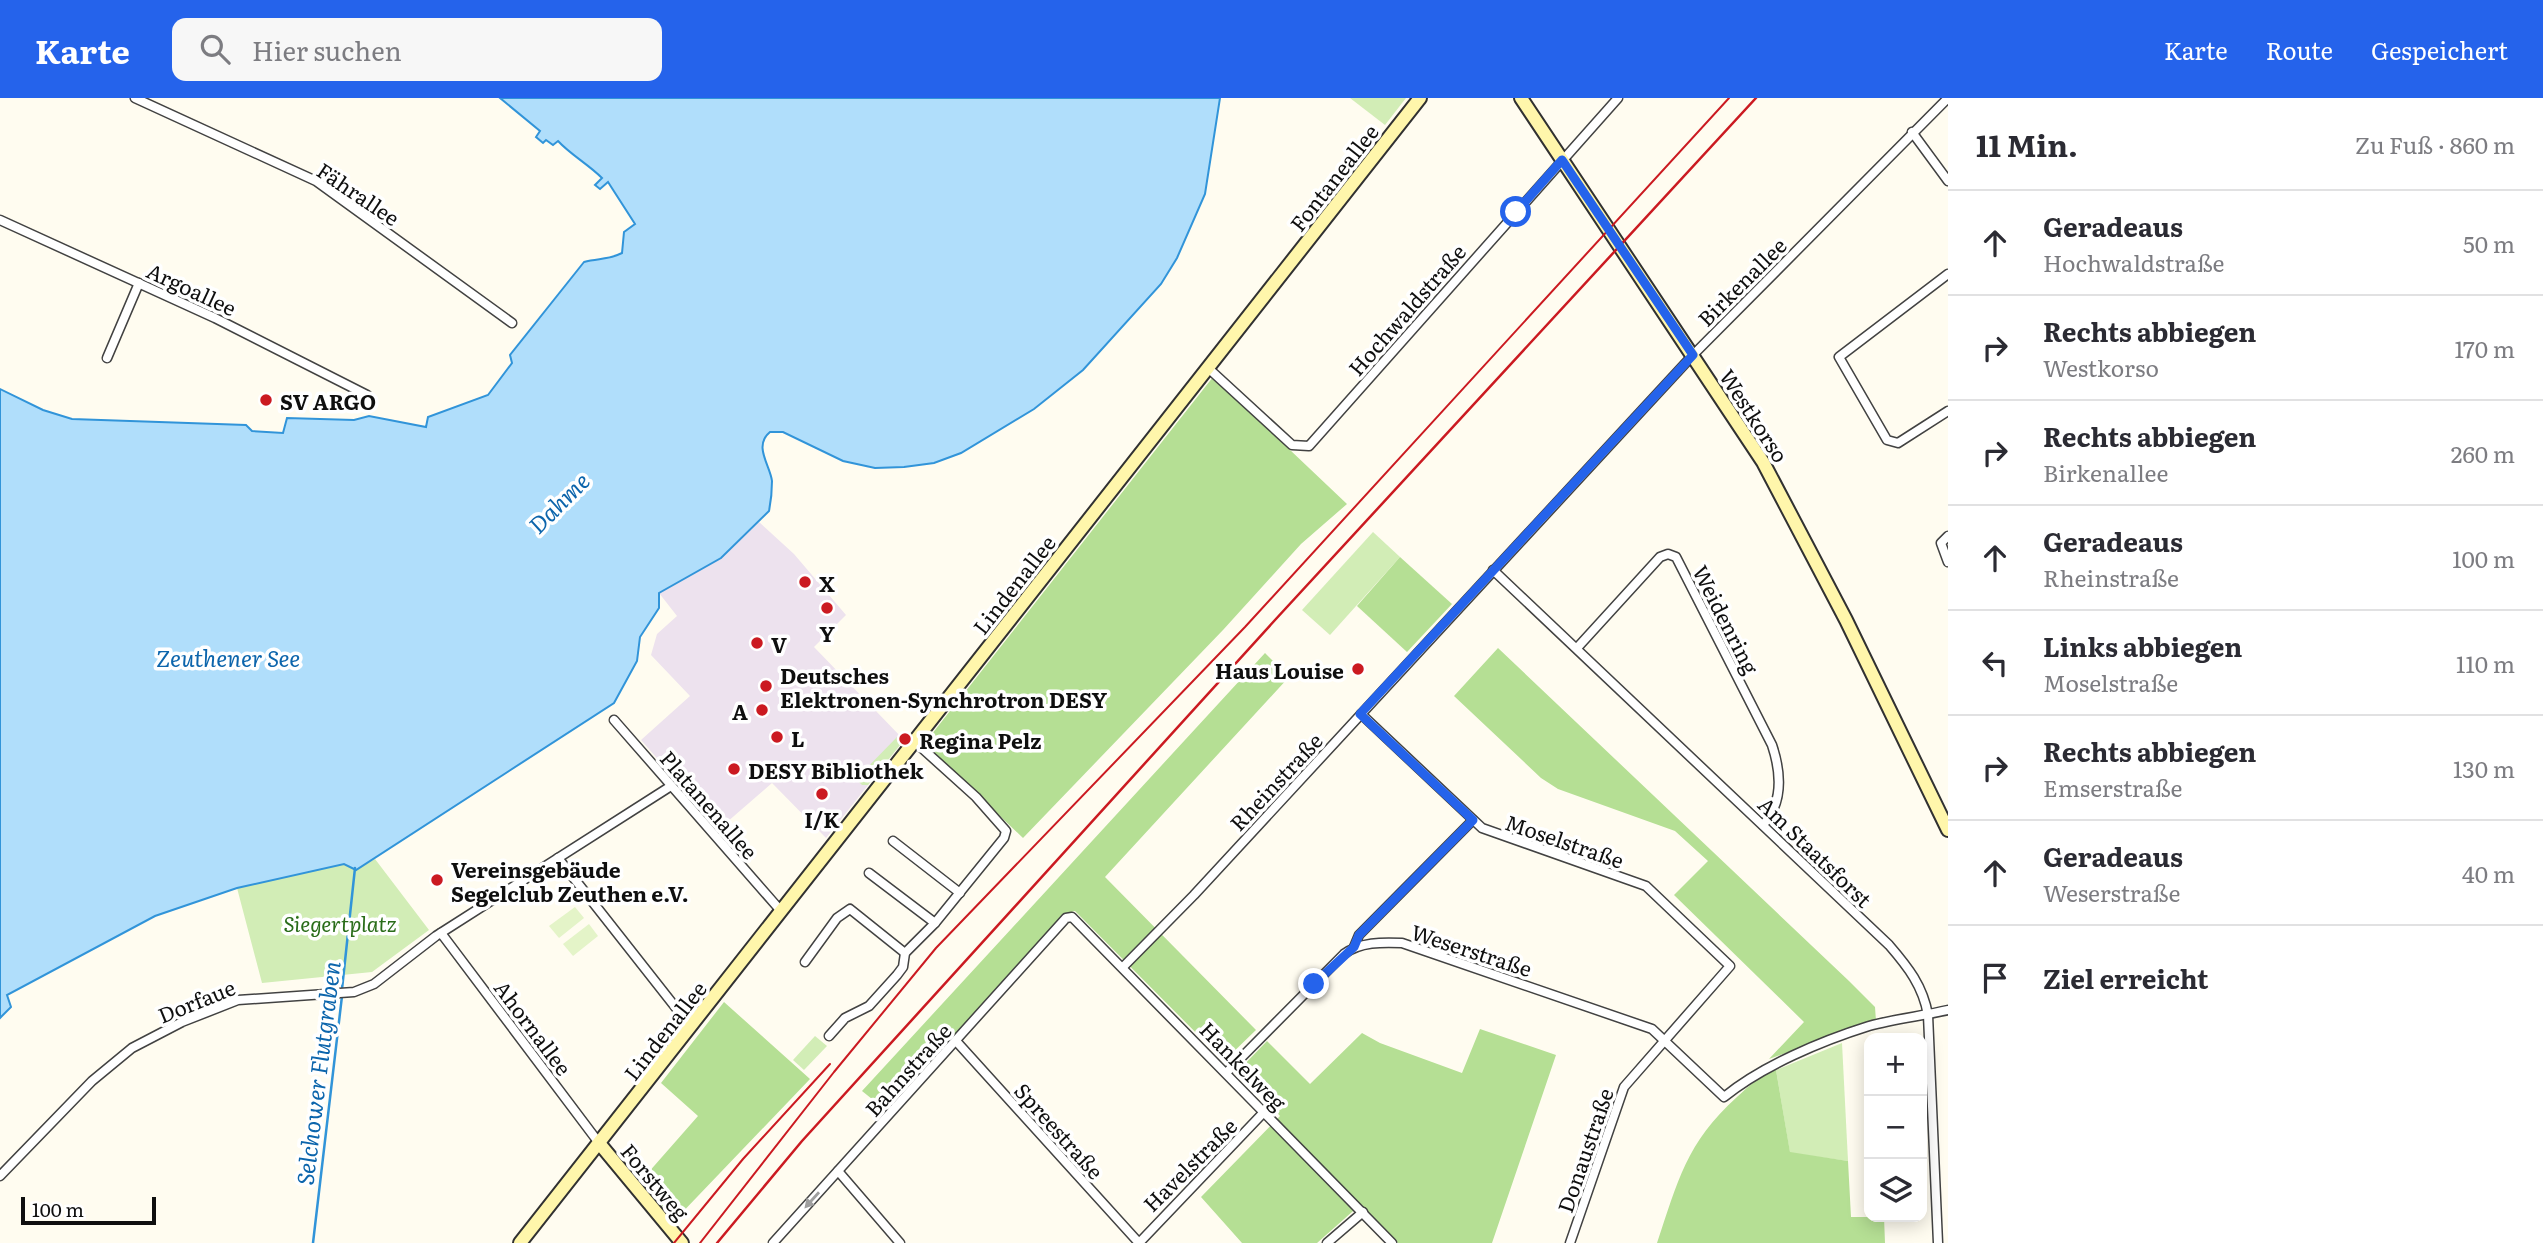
<!DOCTYPE html>
<html lang="de">
<head>
<meta charset="utf-8">
<style>
  body { margin:0; font-family:Literata,serif; background:#f7f7f7; color:#2b2b33 }
  .controls { position:absolute; right:21px; bottom:21px; display:grid; overflow:hidden; border-radius:14px; box-shadow:0 4px 18px #0003 }
  .controls button { width:63px; height:63px; display:grid; place-items:center; padding:0; border:0; border-bottom:2px solid #e1e1e2; background:#fff; color:#2b2b33; font:35px sans-serif }
  .scale { position:absolute; left:21px; bottom:18px; width:135px; box-sizing:border-box; padding-left:7px; border:4px solid #0f0f0f; border-top:0; font-size:19px; line-height:24px; white-space:nowrap; color:#0f0f0f; -webkit-text-stroke:5px #fff; paint-order:stroke }
  .stop { position:absolute; width:21px; height:21px; margin:-16px; border:5px solid #2563eb; border-radius:50%; background:#fff }
  .stop.end { background:#2563eb; border-color:#fff; box-shadow:0 2px 7px #0008 }
  .list { margin:0; padding:0; list-style:none }
  h2 { display:flex; justify-content:space-between; align-items:center; height:91px; margin:0; padding:0 28px; font-size:30px }
  h2 small { font-size:23px; font-weight:400; color:#7c7c81 }
  .list li { display:grid; grid-template-columns:46px 1fr auto; gap:21px; align-items:center; box-sizing:border-box; height:105px; padding:0 28px; border-top:2px solid #e1e1e2 }
  .list b { display:block; font-size:26px; white-space:nowrap }
  .list p { margin:0; font-size:23px; white-space:nowrap; color:#7c7c81 }
  .list em { font-size:23px; font-style:normal; color:#7c7c81 }
  .icon { flex:none; width:38px; height:38px; fill:none; stroke:currentColor; stroke-width:2; stroke-linecap:round; stroke-linejoin:round }
  .map { position:relative; flex:none; width:1948px; height:1145px; overflow:hidden }
  header { display:flex; align-items:center; gap:42px; box-sizing:border-box; height:98px; padding:0 35px; background:#2563eb; color:#fff }
  header strong { font-size:33px }
  nav { display:flex; gap:38px; margin-inline-start:auto; font-size:24px }
  .search { width:490px; height:63px; background:#f7f7f7; display:flex; align-items:center; gap:18px; box-sizing:border-box; padding:0 24px; border-radius:14px; color:#7c7c81; font-size:26px }
  main { display:flex }
  aside { flex:1; background:#fff }
  .map>svg:first-child { display:block }
</style>
</head>
<body>
<header>
<strong>Karte</strong>
<div class="search"><svg class="icon" aria-label="search" viewBox="0 0 24 24"><circle cx="10" cy="10" r="6"/><path d="M15 15l6 6"/></svg>Hier suchen</div>
<nav><a>Karte</a><a>Route</a><a>Gespeichert</a></nav>
</header>
<main>
<div class="map">
<svg width="1948" height="1145" viewBox="0 0 1948 1145">
  <rect width="100%" height="100%" fill="#fffcf0"/>
  <polygon fill="#ede2ee" points="759,424 794,456 846,517 814,549 904,642 826,740 772,685 719,731 641,642 690,598 651,557 657,536 677,518 659,495 721,460"/>
  <g fill="#d2edb6">
    <polygon points="1350,0 1406,0 1385,27"/>
    <polygon points="1373,434 1400,459 1330,537 1302,512"/>
    <polygon points="899,637 904,642 868,687 862,687 856,681"/>
    <polygon points="375,761 429,832 372,874 262,885 237,790 345,766 356,772"/>
    <polygon points="815,938 827,948 804,972 793,962"/>
    <polygon points="1842,945 1848,1063 1790,1055 1776,972"/>
  </g>
  <g fill="#b5df94">
    <polygon points="1213,279 1347,406 1301,446 1223,532 1023,740 924,646"/>
    <polygon points="1400,459 1452,506 1407,554 1357,508"/>
    <polygon points="1498,550 1849,883 1875,909 1876,923 1769,961 1804,924 1674,797 1708,763 1675,733 1558,691 1541,680 1454,598"/>
    <polygon points="1265,555 1289,579 1105,779 1256,932 1224,963 1075,813 1063,816 887,1013 862,993"/>
    <polygon points="724,904 810,981 675,1122 640,1084 698,1018 661,985"/>
    <polygon points="1480,931 1556,957 1492,1145 1398,1145 1361,1106 1317,1145 1242,1145 1201,1099 1280,1018 1239,972 1267,943 1310,986 1362,935 1380,945 1462,975"/>
    <path d="M1776 972 1790 1054 1848 1063 1851 1119H1884L1885 1145H1657C1678 1083 1686 1045 1737 999 1749 988 1760 977 1776 972Z"/>
  </g>
  <g fill="#e4f4c8">
    <polygon points="575,809 584,820 559,840 549,828"/>
    <polygon points="589,826 598,838 573,858 563,846"/>
  </g>
  <path fill="#b0defb" stroke="#3194d9" stroke-width="2" d="M500 0H1220L1205 96 1177 160 1161 186 1083 272 1034 311 961 355 934 365 904 369 875 370 843 363 783 334H770C753 348 770 367 772 383 772 393 771 403 769 413L721 460 659 495V510L640 539 637 563 614 605 356 772 344 766 237 790 155 818 7 897 11 909 0 920V291L43 312 72 321 246 327 252 333 283 335 287 320 354 322 369 318 426 329 428 319 488 297 512 265 510 257 584 164C598 160 609 162 622 155L624 134 635 126 608 84 600 91 595 87 602 80C588 66 571 57 558 43L553 47 546 42 543 45 536 39 540 33Z"/>
  <g fill="none" stroke-linecap="round" stroke-linejoin="round">
    <g stroke="#3194d9" stroke-width="2.5">
      <polyline points="342,891 355,770"/>
      <polyline points="313,1145 342,898"/>
    </g>
    <defs>
      <g id="street">
        <polyline points="135,0 316,83 512,225"/>
        <polyline points="1912,34 1948,83"/>
        <polyline points="0,122 215,220 367,297"/>
        <polyline points="1948,176 1839,259 1887,342 1898,345 1948,313"/>
        <polyline points="107,260 139,185"/>
        <polyline points="1207,269 1292,347 1309,348 1618,0"/>
        <polyline points="1948,438 1941,445 1948,464"/>
        <path d="M1493 472 1889 847C1908 869 1923 888 1928 917L1938 1145"/>
        <path d="M1577 550 1660 459 1668 456 1676 459 1772 647C1781 674 1784 704 1763 727"/>
        <polyline points="1361,616 1482,730 1646,788 1730,868 1624,989 1570,1145"/>
        <polyline points="614,622 781,813"/>
        <polyline points="893,743 960,795"/>
        <polyline points="558,760 691,929"/>
        <polyline points="869,775 935,825"/>
        <polyline points="441,835 599,1045"/>
        <polyline points="1354,849 1359,837 1473,722"/>
        <polyline points="805,864 837,820 850,811 905,855"/>
        <polyline points="1123,869 1194,797 1693,257 1948,0"/>
        <polyline points="829,938 845,920 869,908 897,877 903,869 905,855 935,825 1004,740 1006,733 976,699 914,643"/>
        <polyline points="956,943 1139,1145"/>
        <path d="M1227 974 1344 856C1360 844 1382 844 1402 845L1652 931 1724 999C1762 968 1821 943 1869 928 1894 921 1922 918 1948 912"/>
        <polyline points="838,1073 900,1145"/>
        <polyline points="0,1078 92,983 132,950 182,924 238,902 354,894 374,886 436,838 671,688"/>
        <polyline points="773,1145 1066,820 1072,819 1392,1145"/>
        <polyline points="1139,1145 1265,1013"/>
        <polyline points="1327,1145 1363,1114"/>
      </g>
      <g id="secondary">
        <polyline points="1521,0 1763,364 1846,522 1948,732"/>
        <polyline points="599,1045 682,1145"/>
        <polyline points="520,1145 1420,0"/>
      </g>
    </defs>
    <use href="#street" stroke="#424242" stroke-width="11"/>
    <use href="#secondary" stroke="#313131" stroke-width="16"/>
    <use href="#street" stroke="#fff" stroke-width="8"/>
    <use href="#secondary" stroke="#fff6ab" stroke-width="12"/>
    <g stroke="#cb1a21" stroke-width="2">
      <polyline points="674,1145 743,1061 830,966"/>
      <polyline points="700,1145 834,974 936,850 1245,529 1729,0"/>
    </g>
    <polyline stroke="#cb1a21" stroke-width="2.5" points="717,1145 802,1043 1275,522 1756,0"/>
  </g>
  <defs><path id="oneway-solid" d="M-6-.8H1V-3.2L6.5 0L1 3.2V.8H-6Z" transform="scale(1.75)"/></defs>
  <use fill="#9f9f9f" href="#oneway-solid" transform="translate(812 1102) rotate(132)"/>
  <g fill="none" stroke-linecap="round" stroke-linejoin="round">
    <polyline stroke="#2563eb" stroke-width="9" points="1314,886 1354,849 1359,837 1473,722 1360,616 1693,257 1562,62 1516,114"/>
  </g>
  <g fill="#cb1a21" stroke="#fff" stroke-width="2.5">
    <circle cx="266" cy="302" r="7"/>
    <circle cx="805" cy="484" r="7"/>
    <circle cx="827" cy="510" r="7"/>
    <circle cx="757" cy="545" r="7"/>
    <circle cx="1358" cy="571" r="7"/>
    <circle cx="766" cy="588" r="7"/>
    <circle cx="762" cy="612" r="7"/>
    <circle cx="777" cy="639" r="7"/>
    <circle cx="905" cy="641" r="7"/>
    <circle cx="734" cy="671" r="7"/>
    <circle cx="822" cy="696" r="7"/>
    <circle cx="437" cy="782" r="7"/>
  </g>
  <g text-anchor="middle" dominant-baseline="central" stroke-width="7" stroke-linejoin="round" paint-order="stroke">
    <g font-size="21" fill="#0f0f0f" stroke="#fff">
      <text transform="translate(1333 79) rotate(-52)">Fontaneallee</text>
      <text transform="translate(359 95) rotate(34)">Fährallee</text>
      <text transform="translate(1741 183) rotate(-45)">Birkenallee</text>
      <text transform="translate(192 190) rotate(25)">Argoallee</text>
      <text transform="translate(1406 211) rotate(-49)">Hochwaldstraße</text>
      <text transform="translate(1755 317) rotate(57)">Westkorso</text>
      <text transform="translate(1013 486) rotate(-52)">Lindenallee</text>
      <text transform="translate(1727 521) rotate(63)">Weidenring</text>
      <text transform="translate(1275 683) rotate(-47)">Rheinstraße</text>
      <text transform="translate(710 706) rotate(49)">Platanenallee</text>
      <text transform="translate(1565 742) rotate(19)">Moselstraße</text>
      <text transform="translate(1816 753) rotate(44)">Am Staatsforst</text>
      <text transform="translate(1472 851) rotate(18)">Weserstraße</text>
      <text transform="translate(196 902) rotate(-22)">Dorfaue</text>
      <text transform="translate(534 929) rotate(53)">Ahornallee</text>
      <text transform="translate(664 932) rotate(-52)">Lindenallee</text>
      <text transform="translate(1244 967) rotate(46)">Hankelweg</text>
      <text transform="translate(907 971) rotate(-48)">Bahnstraße</text>
      <text transform="translate(1060 1032) rotate(48)">Spreestraße</text>
      <text transform="translate(1584 1052) rotate(-71)">Donaustraße</text>
      <text transform="translate(1189 1066) rotate(-45)">Havelstraße</text>
      <text transform="translate(656 1083) rotate(50)">Forstweg</text>
    </g>
    <g font-size="21" font-weight="bold" fill="#0f0f0f" stroke="#fff" text-anchor="start">
      <text x="280" y="302">SV ARGO</text>
      <text x="819" y="484">X</text>
      <text x="827" y="534" text-anchor="middle">Y</text>
      <text x="771" y="545">V</text>
      <text x="1344" y="571" text-anchor="end">Haus Louise</text>
      <text x="780" y="576">Deutsches<tspan x="780" dy="24">Elektronen-Synchrotron DESY</tspan></text>
      <text x="748" y="612" text-anchor="end">A</text>
      <text x="791" y="639">L</text>
      <text x="919" y="641">Regina Pelz</text>
      <text x="748" y="671">DESY Bibliothek</text>
      <text x="822" y="720" text-anchor="middle">I/K</text>
      <text x="451" y="770">Vereinsgebäude<tspan x="451" dy="24">Segelclub Zeuthen e.V.</tspan></text>
    </g>
    <g font-size="21" font-style="italic" fill="#296c19" stroke="#fff">
      <text x="340" y="824">Siegertplatz</text>
    </g>
    <g font-size="23" font-style="italic" fill="#0c65ac" stroke="#fff">
      <text transform="translate(558 404) rotate(-45)">Dahme</text>
      <text x="228" y="559">Zeuthener See</text>
      <text transform="translate(317 975) rotate(-83)">Selchower Flutgraben</text>
    </g>
  </g>
</svg>
<div class="controls">
<button>+</button>
<button>−</button>
<button><svg class="icon" aria-label="layers" viewBox="0 0 24 24"><path d="M12 4l9 5-9 5-9-5zM3 14l9 5 9-5"/></svg></button>
</div>
<div class="scale">100 m</div>
<div class="stop" style="left:1516px;top:114px"></div>
<div class="stop end" style="left:1314px;top:886px"></div>
</div>
<aside>
<h2>11 Min.<small>Zu Fuß · 860 m</small></h2>
<ul class="list">
<li><svg class="icon" aria-label="ahead" viewBox="0 0 24 24"><path d="M12 20V5M6 11l6-6 6 6"/></svg><div><b>Geradeaus</b><p>Hochwaldstraße</p></div><em>50 m</em></li>
<li><svg class="icon" aria-label="right" viewBox="0 0 24 24"><path d="M7 20v-9h11M14 6l5 5-5 5"/></svg><div><b>Rechts abbiegen</b><p>Westkorso</p></div><em>170 m</em></li>
<li><svg class="icon" aria-label="right" viewBox="0 0 24 24"><path d="M7 20v-9h11M14 6l5 5-5 5"/></svg><div><b>Rechts abbiegen</b><p>Birkenallee</p></div><em>260 m</em></li>
<li><svg class="icon" aria-label="ahead" viewBox="0 0 24 24"><path d="M12 20V5M6 11l6-6 6 6"/></svg><div><b>Geradeaus</b><p>Rheinstraße</p></div><em>100 m</em></li>
<li><svg class="icon" aria-label="left" viewBox="0 0 24 24"><path d="M17 20v-9H6M10 6l-5 5 5 5"/></svg><div><b>Links abbiegen</b><p>Moselstraße</p></div><em>110 m</em></li>
<li><svg class="icon" aria-label="right" viewBox="0 0 24 24"><path d="M7 20v-9h11M14 6l5 5-5 5"/></svg><div><b>Rechts abbiegen</b><p>Emserstraße</p></div><em>130 m</em></li>
<li><svg class="icon" aria-label="ahead" viewBox="0 0 24 24"><path d="M12 20V5M6 11l6-6 6 6"/></svg><div><b>Geradeaus</b><p>Weserstraße</p></div><em>40 m</em></li>
<li><svg class="icon" aria-label="arrive" viewBox="0 0 24 24"><path d="M6 21V4h12l-3 4 3 4H6"/></svg><div><b>Ziel erreicht</b></div></li>
</ul>
</aside>
</main>
</body>
</html>
